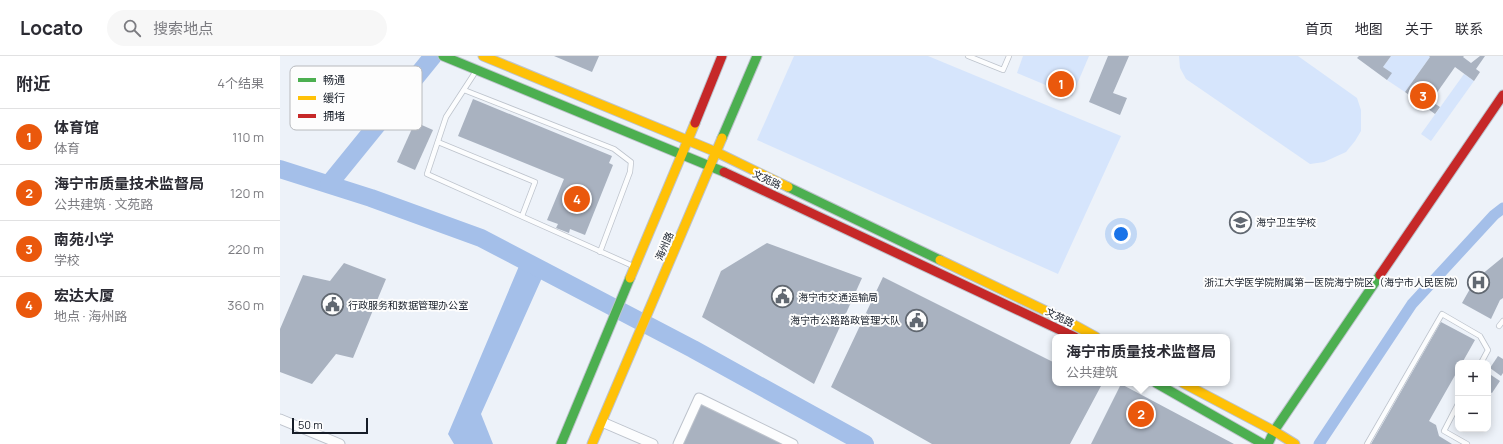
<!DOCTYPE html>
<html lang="zh">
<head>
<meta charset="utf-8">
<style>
  body { margin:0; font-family:Manrope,"Noto Sans SC",sans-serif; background:#f7f7f7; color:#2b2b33 }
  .controls { position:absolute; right:12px; bottom:12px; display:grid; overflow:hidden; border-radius:8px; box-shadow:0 2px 10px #0003 }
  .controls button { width:36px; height:36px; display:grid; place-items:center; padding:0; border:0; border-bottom:1px solid #e1e1e2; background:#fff; color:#2b2b33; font:20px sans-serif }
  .scale { position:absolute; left:12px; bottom:10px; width:76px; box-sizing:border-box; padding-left:4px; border:2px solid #161d28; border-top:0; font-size:11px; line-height:14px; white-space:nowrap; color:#161d28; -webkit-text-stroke:3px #fdfdfd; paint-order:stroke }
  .you { position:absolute; left:841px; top:178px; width:14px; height:14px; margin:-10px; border:3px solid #fff; border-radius:50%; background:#1a73e8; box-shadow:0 0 0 6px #1a73e833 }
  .badge { display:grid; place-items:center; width:26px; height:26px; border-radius:50%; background:#ea580c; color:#fff; font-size:13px; font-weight:700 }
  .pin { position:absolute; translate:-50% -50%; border:2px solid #fff; box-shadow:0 1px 4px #0006 }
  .popup { position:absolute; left:772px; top:278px; width:178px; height:52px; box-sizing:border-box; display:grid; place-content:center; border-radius:8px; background:#fff; filter:drop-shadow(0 1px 3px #0005); font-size:13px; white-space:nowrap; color:#7c7c81 }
  .popup b { font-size:15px; color:#2b2b33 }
  .popup::after { content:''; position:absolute; left:50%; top:100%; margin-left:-8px; border:8px solid transparent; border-top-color:#fff }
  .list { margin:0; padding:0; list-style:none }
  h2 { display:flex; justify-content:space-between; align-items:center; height:52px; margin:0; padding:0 16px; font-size:17px }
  h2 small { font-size:13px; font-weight:400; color:#7c7c81 }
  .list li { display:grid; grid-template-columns:26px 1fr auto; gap:12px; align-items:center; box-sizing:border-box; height:56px; padding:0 16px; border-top:1px solid #e1e1e2 }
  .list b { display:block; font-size:15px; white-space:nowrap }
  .list p { margin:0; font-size:13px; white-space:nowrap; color:#7c7c81 }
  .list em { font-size:13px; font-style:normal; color:#7c7c81 }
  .icon { flex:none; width:22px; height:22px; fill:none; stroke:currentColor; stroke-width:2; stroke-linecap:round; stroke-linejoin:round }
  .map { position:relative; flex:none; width:1223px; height:388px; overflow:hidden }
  header { display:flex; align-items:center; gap:24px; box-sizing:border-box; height:56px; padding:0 20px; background:#fff; border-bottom:1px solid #e1e1e2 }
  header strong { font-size:19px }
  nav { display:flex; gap:22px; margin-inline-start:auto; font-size:14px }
  .search { width:280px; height:36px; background:#f7f7f7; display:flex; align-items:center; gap:10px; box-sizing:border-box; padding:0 14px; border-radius:22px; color:#7c7c81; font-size:15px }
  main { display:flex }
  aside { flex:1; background:#fff }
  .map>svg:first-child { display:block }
</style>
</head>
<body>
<header>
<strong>Locato</strong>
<div class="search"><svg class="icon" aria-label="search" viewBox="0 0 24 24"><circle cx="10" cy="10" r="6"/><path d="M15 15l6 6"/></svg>搜索地点</div>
<nav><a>首页</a><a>地图</a><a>关于</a><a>联系</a></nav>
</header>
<main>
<aside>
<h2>附近<small>4个结果</small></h2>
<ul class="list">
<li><span class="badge">1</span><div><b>体育馆</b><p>体育</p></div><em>110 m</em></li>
<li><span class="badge">2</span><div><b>海宁市质量技术监督局</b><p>公共建筑 · 文苑路</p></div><em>120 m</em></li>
<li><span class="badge">3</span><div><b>南苑小学</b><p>学校</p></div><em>220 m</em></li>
<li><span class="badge">4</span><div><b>宏达大厦</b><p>地点 · 海州路</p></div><em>360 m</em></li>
</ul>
</aside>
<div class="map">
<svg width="1223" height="388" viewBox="0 0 1223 388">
  <rect width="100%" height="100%" fill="#edf2f9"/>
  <g fill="#d6e5fc">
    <polygon points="514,0 648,0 841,80 778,218 477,84"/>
    <polygon points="743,0 809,0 792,40 737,17"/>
    <polygon points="899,0 1018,0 1077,42 1081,54 1081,75 1075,85 1066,96 1044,106 1030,108 906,23 900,12"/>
    <polygon points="1111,0 1149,0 1150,1 1125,36 1107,24 1111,17 1103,11"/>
    <polygon points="1184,18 1194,25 1151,85 1141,78"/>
  </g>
  <polygon fill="#a4bfe9" points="242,203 265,215 201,358 213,388 174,388 168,378"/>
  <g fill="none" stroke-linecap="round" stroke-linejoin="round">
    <polyline stroke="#a4bfe9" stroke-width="11" points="1039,388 1132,248 1214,159 1223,152"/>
    <g stroke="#a4bfe9" stroke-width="18">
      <polyline points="0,113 91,142 201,182 413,293 585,388"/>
      <polyline points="49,128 153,0"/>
    </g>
  </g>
  <g fill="#a9b2c0">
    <polygon points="274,0 319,0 312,16"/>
    <polygon points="828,0 849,0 833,37 847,42 840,59 809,46"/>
    <polygon points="1079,0 1111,0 1103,11 1112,17 1107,24 1077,2"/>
    <polygon points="1149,0 1184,0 1183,1 1191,7 1200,0 1205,0 1196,13 1200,16 1194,25 1175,11 1151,45 1160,51 1155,58 1125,36 1150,1"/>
    <polygon points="193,43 332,100 329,107 333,109 305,179 290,173 289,177 276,172 278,168 267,164 284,123 178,80"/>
    <polygon points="135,66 153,74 135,114 117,106"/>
    <polygon points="487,187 582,222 534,328 422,261 441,215"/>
    <polygon points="1223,201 1223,242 1220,244 1211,263 1182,247 1195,224"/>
    <polygon points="64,207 106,223 73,302 56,298 32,328 0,316 0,273 23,219 50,225"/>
    <polygon points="603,221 775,307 775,327 815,327 821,330 790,388 652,388 551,331"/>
    <polygon points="1161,266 1195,284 1182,307 1178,307 1178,314 1149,365 1156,369 1159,380 1172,388 1091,388"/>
    <polygon points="1218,300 1223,303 1223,317 1221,320 1210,312"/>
    <polygon points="1208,317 1220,325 1212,337 1208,335"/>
    <polygon points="841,328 954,388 811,388"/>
    <polygon points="419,342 513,388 398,388"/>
  </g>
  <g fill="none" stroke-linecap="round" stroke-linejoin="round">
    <defs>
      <g id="lane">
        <polyline points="688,0 723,14 729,0"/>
        <polyline points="196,15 166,61 147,118 353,210"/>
        <polyline points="184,34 334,93 351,106 350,116 320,196"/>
        <polyline points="158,86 255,126 242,160"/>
        <polyline points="1219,270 1223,265"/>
        <polyline points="1178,348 1164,375 1187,388"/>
        <polyline points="1087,388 1162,258 1200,280 1208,294 1201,307"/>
      </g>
      <g id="street">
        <polyline points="0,363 60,388"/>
        <polyline points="322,366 373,388"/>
        <polyline points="398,388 419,342 513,388"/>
      </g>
      <g id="fast">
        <polyline points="163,0 444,116"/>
        <polyline points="442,82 477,0"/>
        <polyline points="508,131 660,204"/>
        <polyline points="876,327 983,388"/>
        <polyline points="281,388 350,222"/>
        <polyline points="988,388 994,375 1100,219"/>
      </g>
      <g id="slow">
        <polyline points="203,0 436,96 508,131"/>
        <polyline points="660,204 789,266 816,281"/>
        <polyline points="350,222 415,67"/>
        <polyline points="903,327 994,375 1015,388"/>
        <polyline points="312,388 442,82"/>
      </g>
      <g id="jam">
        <polyline points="415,67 442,0"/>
        <polyline points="444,116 795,281"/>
        <polyline points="1100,219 1223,39"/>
      </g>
    </defs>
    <use href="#lane" stroke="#bdc3cc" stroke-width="6"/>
    <use href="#street" stroke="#bdc3cc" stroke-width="11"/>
    <use href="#fast" stroke="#bdc3cc" stroke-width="11"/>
    <use href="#slow" stroke="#bdc3cc" stroke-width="11"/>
    <use href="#jam" stroke="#bdc3cc" stroke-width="11"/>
    <use href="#lane" stroke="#fcfdfe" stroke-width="4.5"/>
    <use href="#street" stroke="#fcfdfe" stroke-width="9"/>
    <use href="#fast" stroke="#4caf50" stroke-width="9"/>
    <use href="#slow" stroke="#ffc107" stroke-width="9"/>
    <use href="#jam" stroke="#c62828" stroke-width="9"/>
  </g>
  <defs>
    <symbol id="school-ring" viewBox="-11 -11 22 22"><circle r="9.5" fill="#fdfdfd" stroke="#616871" stroke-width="1.5"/><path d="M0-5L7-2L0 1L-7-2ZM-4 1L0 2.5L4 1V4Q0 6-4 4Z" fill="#616871"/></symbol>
    <symbol id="hospital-ring" viewBox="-11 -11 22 22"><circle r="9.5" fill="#fdfdfd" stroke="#616871" stroke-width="1.5"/><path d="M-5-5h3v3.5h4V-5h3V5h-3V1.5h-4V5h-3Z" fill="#616871"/></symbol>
    <symbol id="civic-ring" viewBox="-11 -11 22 22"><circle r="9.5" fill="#fdfdfd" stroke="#616871" stroke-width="1.5"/><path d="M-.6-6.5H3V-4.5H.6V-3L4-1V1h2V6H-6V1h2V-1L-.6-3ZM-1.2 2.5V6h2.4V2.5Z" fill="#616871"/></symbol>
  </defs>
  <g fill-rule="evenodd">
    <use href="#school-ring" x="948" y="154" width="25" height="25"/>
    <use href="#hospital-ring" x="1186" y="214" width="25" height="25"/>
    <use href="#civic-ring" x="490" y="228" width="25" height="25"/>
    <use href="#civic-ring" x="40" y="236" width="25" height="25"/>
    <use href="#civic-ring" x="624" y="252" width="25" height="25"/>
  </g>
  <g text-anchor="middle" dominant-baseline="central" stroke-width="4" stroke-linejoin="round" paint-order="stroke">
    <g font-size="10" fill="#161d28" stroke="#fdfdfd">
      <text transform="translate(487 123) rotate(25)">文苑路</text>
      <text transform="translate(384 190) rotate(-67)">海州路</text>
      <text transform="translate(780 261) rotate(26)">文苑路</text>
    </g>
    <g font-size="10" fill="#161d28" stroke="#fdfdfd" text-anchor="start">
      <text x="976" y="166">海宁卫生学校</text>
      <text x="1184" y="226" text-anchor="end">浙江大学医学院附属第一医院海宁院区（海宁市人民医院）</text>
      <text x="518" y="241">海宁市交通运输局</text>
      <text x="68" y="249">行政服务和数据管理办公室</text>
      <text x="620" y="264" text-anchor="end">海宁市公路路政管理大队</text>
    </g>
  </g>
  <rect x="10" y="10" width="132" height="64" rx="6" fill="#fdfdfd" stroke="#b8babd" stroke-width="1"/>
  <rect x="18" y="22" width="18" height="4" fill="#4caf50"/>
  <rect x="18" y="40" width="18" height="4" fill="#ffc107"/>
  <rect x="18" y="58" width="18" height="4" fill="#c62828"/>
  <g font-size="11" fill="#161d28">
    <text x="43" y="28">畅通</text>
    <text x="43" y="46">缓行</text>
    <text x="43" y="64">拥堵</text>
  </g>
</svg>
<div class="controls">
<button>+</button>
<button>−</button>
</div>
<div class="scale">50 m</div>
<div class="you"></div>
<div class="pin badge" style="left:781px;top:28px">1</div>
<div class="pin badge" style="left:861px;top:358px">2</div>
<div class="popup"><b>海宁市质量技术监督局</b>公共建筑</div>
<div class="pin badge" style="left:1143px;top:40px">3</div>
<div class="pin badge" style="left:297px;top:143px">4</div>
</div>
</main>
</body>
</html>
